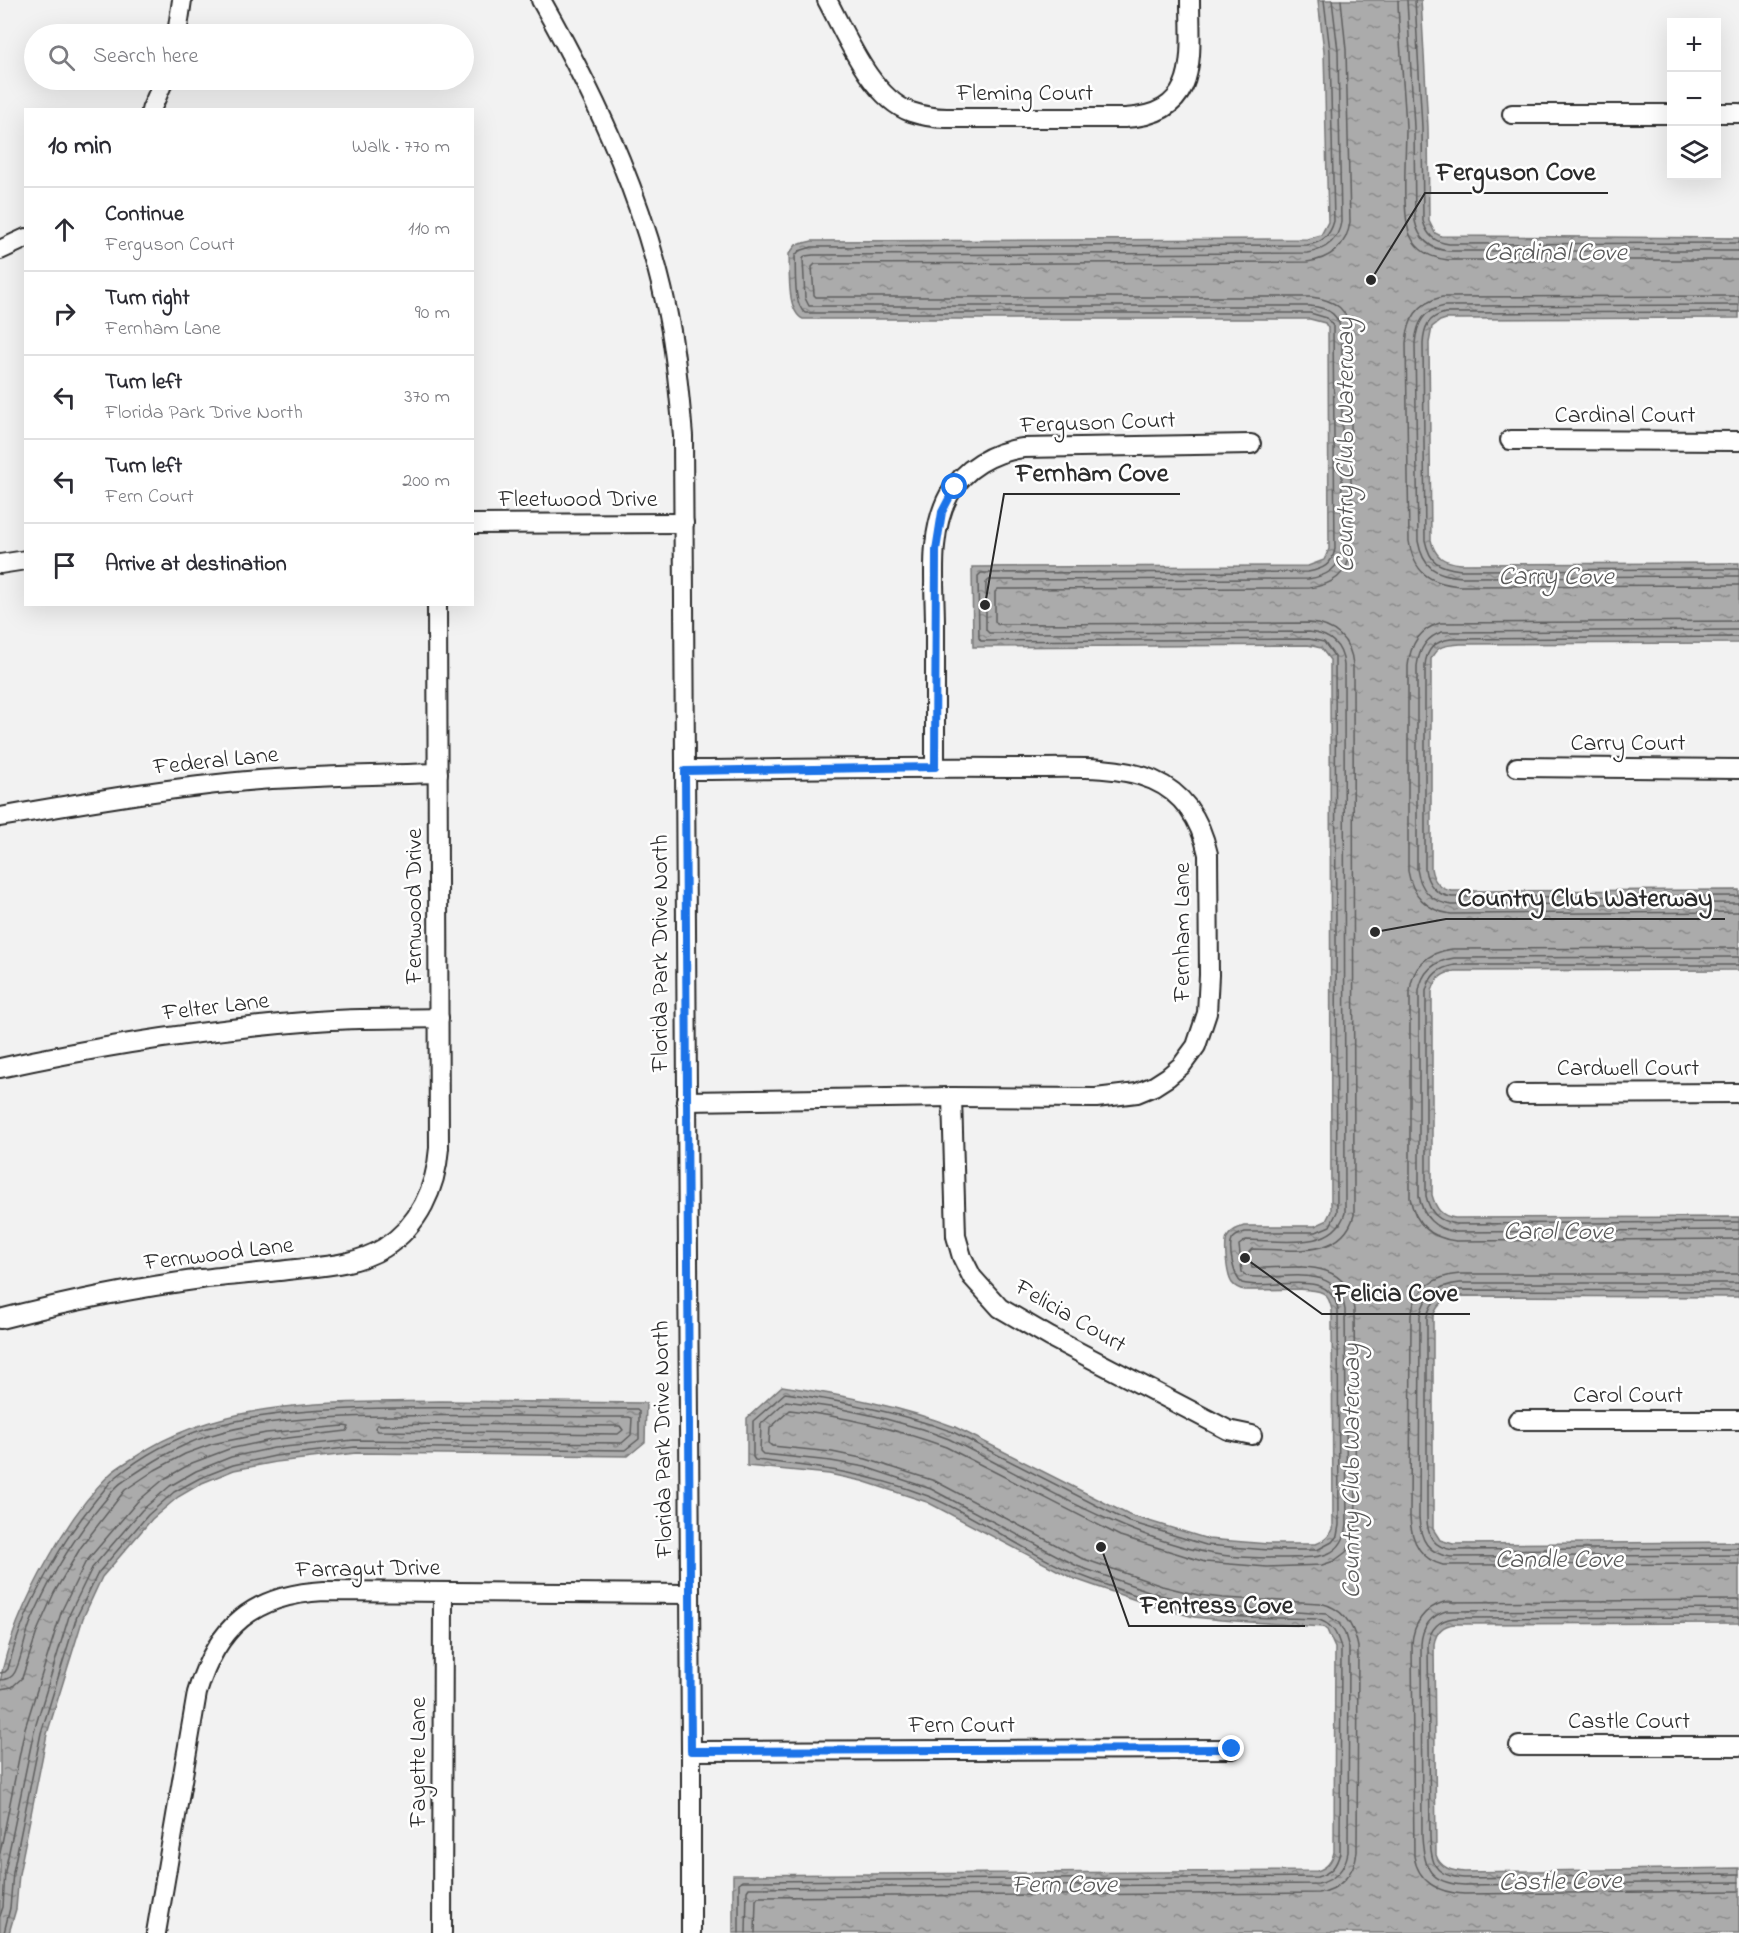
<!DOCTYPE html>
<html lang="en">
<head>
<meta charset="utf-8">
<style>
  body { margin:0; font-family:"Indie Flower",sans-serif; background:#f2f2f3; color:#2b2b33 }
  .controls { position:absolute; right:18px; top:18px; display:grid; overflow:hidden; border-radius:0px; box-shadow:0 6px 24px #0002 }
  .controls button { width:54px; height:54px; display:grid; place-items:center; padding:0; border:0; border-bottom:2px solid #e1e1e2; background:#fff; color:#2b2b33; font:30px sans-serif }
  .stop { position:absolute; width:18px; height:18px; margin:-14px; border:4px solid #1a73e8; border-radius:50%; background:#fff }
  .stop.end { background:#1a73e8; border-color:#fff; box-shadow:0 2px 6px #0008 }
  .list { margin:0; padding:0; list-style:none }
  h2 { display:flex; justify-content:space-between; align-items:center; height:78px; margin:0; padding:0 24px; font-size:26px }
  h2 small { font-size:20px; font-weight:400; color:#7c7c81 }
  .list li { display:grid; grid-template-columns:39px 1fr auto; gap:18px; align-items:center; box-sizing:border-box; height:84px; padding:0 24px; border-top:2px solid #e1e1e2 }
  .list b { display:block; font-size:22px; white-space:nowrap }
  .list p { margin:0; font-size:20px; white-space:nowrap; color:#7c7c81 }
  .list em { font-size:20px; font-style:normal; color:#7c7c81 }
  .icon { flex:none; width:33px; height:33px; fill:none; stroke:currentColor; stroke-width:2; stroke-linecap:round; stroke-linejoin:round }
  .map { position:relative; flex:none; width:1739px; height:1933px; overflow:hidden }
  .search { position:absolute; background:#fff; box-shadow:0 6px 24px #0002; left:24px; top:24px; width:450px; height:66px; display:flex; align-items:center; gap:15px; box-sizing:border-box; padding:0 21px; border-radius:33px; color:#7c7c81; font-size:22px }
  .panel { position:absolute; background:#fff; box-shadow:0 6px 24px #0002; left:24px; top:108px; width:450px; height:498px; border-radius:0px }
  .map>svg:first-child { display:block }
</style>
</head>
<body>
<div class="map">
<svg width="1739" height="1933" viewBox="0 0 1739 1933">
  <defs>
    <pattern id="water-ripples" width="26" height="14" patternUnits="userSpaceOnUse" patternTransform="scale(1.5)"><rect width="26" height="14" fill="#ababab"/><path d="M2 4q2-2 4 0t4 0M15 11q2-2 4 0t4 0" fill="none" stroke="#8b8b8b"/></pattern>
  </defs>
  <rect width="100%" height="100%" fill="#f2f2f2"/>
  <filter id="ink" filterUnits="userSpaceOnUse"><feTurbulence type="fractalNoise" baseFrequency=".0167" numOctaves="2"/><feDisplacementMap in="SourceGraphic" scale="12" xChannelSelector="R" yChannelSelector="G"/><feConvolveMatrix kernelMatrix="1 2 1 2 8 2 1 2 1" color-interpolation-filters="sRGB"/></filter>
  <g filter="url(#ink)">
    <g fill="url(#water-ripples)" stroke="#787878" stroke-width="1.5">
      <path d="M1318 0H1421L1428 127 1429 221 1435 233 1441 236 1739 238V318L1446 319 1440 321 1432 327 1429 343 1431 540C1435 558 1444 562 1461 564L1739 563V643L1460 644C1447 645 1437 645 1431 659V868C1433 881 1439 889 1452 891L1739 890V970L1455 971C1442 973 1436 978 1432 991V1195C1436 1209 1441 1216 1455 1218L1739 1217V1297L1459 1296C1446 1298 1438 1303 1433 1316V1529L1440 1540 1453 1544 1739 1542V1623L1455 1624C1442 1625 1436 1632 1434 1644L1436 1855C1440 1868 1452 1871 1464 1872L1739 1868V1933H733V1875L1317 1871C1327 1868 1332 1862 1334 1852L1335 1648 1327 1630 1323 1627 1221 1620 1194 1617 1156 1607 1072 1578 927 1502 862 1481 829 1474 747 1466V1418L782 1386C842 1395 899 1406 955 1427L1129 1515 1208 1539 1268 1544H1316C1326 1540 1330 1536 1333 1526L1332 1310C1330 1303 1329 1297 1323 1293 1310 1286 1262 1291 1245 1290 1240 1289 1235 1287 1232 1283 1227 1276 1223 1243 1228 1236 1232 1230 1238 1228 1244 1226H1315L1326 1221 1331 1211 1330 660 1321 648 1308 645 973 647 972 567 1308 566 1324 560 1329 549 1328 328 1325 323 1310 319H803C786 311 790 271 789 254L796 245 812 241 1307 239 1321 235 1328 222 1324 51Z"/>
      <path d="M440 1401 646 1403 645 1442 628 1456 356 1453 276 1462 234 1470 202 1483 178 1497 152 1519 102 1577 83 1618 47 1734 19 1874 16 1909 9 1933H0V1682C8 1637 27 1596 50 1556 66 1527 86 1498 109 1475 116 1468 127 1462 135 1457 223 1397 339 1403 440 1401Z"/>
    </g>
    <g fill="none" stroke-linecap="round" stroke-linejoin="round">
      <g stroke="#5e5e5e" stroke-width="1.5">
        <path d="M1398 0C1399 43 1404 85 1406 128 1406 153 1401 218 1411 237 1418 252 1432 258 1448 260H1739"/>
        <path d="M1407 0 1414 127 1415 221C1419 240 1430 249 1448 251H1739"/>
        <path d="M1415 0 1422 127 1423 221C1427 235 1434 242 1449 244L1739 243"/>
        <path d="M1739 296 1442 297C1417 303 1408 319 1406 343L1409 541C1414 573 1429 583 1460 586L1739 585"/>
        <path d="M1739 305 1445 306C1423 310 1417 323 1415 343L1418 541C1423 568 1435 575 1462 577L1739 576"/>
        <path d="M1739 312 1445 313C1428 317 1424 327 1423 343L1425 540C1430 564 1439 567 1461 570L1739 569"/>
        <path d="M1739 621 1440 623C1420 629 1410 645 1408 666V871C1412 895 1427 911 1451 914L1739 912"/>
        <path d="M1739 630 1442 632C1426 637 1419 650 1417 666V869C1420 889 1431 902 1452 905L1739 903"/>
        <path d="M1739 637 1451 639C1434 641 1426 650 1425 666V869C1427 884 1436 895 1452 897L1739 896"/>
        <path d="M1739 948 1452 949C1428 952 1412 967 1410 991V1198C1415 1223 1430 1238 1456 1241L1739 1239"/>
        <path d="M1739 957 1454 958C1434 961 1422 971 1419 991V1196C1423 1217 1434 1229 1456 1232L1739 1230"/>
        <path d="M1739 965H1455C1438 968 1430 975 1426 991V1196C1430 1213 1438 1221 1456 1224L1739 1222"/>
        <path d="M1739 1274H1460C1434 1276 1415 1289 1411 1315L1410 1517C1411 1540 1419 1559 1443 1565L1739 1564"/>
        <path d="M1739 1283H1460C1439 1285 1424 1294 1420 1316L1419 1517C1420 1540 1428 1554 1451 1557L1739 1555"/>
        <path d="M1739 1291 1460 1290C1442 1292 1432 1299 1427 1316V1517C1427 1536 1433 1547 1453 1550L1739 1548"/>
        <polygon points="440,1424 620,1426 623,1430 618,1434 378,1431 375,1428 377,1425"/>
        <path d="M1739 1600 1444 1602C1424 1608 1413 1624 1412 1644L1414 1856C1418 1882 1439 1893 1464 1894L1739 1891"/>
        <path d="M1739 1609 1446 1611C1430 1616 1422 1628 1421 1644L1422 1837C1424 1869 1430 1883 1464 1885L1739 1882"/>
        <path d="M1739 1617 1454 1618C1438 1620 1430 1629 1428 1644L1430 1837C1431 1864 1434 1876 1464 1878L1739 1874"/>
        <path d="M0 1673 5 1672 8 1669C17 1632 33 1597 52 1564 65 1540 80 1519 98 1497 104 1491 109 1482 116 1477 142 1456 175 1438 207 1428 267 1411 330 1409 392 1408 473 1407 555 1409 637 1409L639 1411V1439L625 1450 355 1447 275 1456 233 1465 200 1478 174 1492 148 1515 98 1573 77 1616 41 1733 13 1872 10 1908 4 1933"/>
        <path d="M0 1680C6 1680 12 1678 15 1672 22 1658 24 1640 30 1624 48 1581 72 1540 102 1504 109 1496 115 1486 124 1481 150 1463 177 1446 208 1436 265 1418 329 1417 388 1416 468 1414 549 1417 629 1417L632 1418 631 1435 622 1443 354 1440 274 1448 231 1457 196 1471 170 1486 142 1510 92 1568 70 1613 34 1731 5 1871 3 1907 0 1916"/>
        <polyline points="0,1689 12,1687 22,1678 38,1629 54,1593 81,1547 125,1490 155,1470 185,1454 212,1444 266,1433 344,1426 349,1427 347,1431 271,1440 229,1449 192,1463 164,1479 137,1502 85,1563 62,1610 25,1728 0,1853"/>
        <path d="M739 1933V1883L742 1881 1317 1877C1331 1873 1337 1866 1340 1852L1341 1648C1337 1633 1332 1623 1316 1619 1276 1617 1233 1619 1194 1611 1154 1602 1115 1589 1077 1574 1025 1553 980 1517 928 1496 868 1473 818 1467 755 1460L753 1457V1421L785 1393C843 1401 898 1412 953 1432L1127 1521 1206 1545 1268 1550H1317L1332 1542 1337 1536 1339 1525 1338 1310C1330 1265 1273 1292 1242 1283 1234 1278 1228 1249 1232 1240 1235 1235 1240 1234 1245 1232H1316L1330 1226 1337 1212 1335 657 1324 642 1309 639 981 641 979 638 978 576 981 573 1308 572C1323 569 1332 565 1335 549L1333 326 1327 318 1310 313H805C793 305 796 270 795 256L799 251 812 247 1307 245C1322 243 1330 236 1334 221L1330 51 1324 0"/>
        <path d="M746 1933 747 1891 749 1888 1318 1884C1335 1880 1345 1870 1348 1852L1349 1648 1345 1634 1339 1623 1326 1614 1222 1607 1196 1603 1160 1595 1077 1566 931 1489 865 1467 831 1461 763 1454 760 1451 761 1424 786 1401 837 1408 875 1416 922 1429 949 1439C1032 1480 1113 1532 1204 1552 1229 1558 1261 1558 1287 1558 1314 1557 1342 1561 1347 1525L1345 1310C1338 1259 1281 1282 1246 1276L1242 1272 1239 1245 1246 1240C1278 1240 1333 1252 1345 1213L1344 665C1342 644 1329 634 1309 632L989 633 986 630V583L989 580 1308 579C1327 576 1339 569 1342 550V336C1340 315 1330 308 1310 306H809L805 298 803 259 805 256 813 255 1307 253C1326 250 1338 241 1341 222L1338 51 1332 0"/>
        <path d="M755 1933 756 1900 758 1897 1318 1893C1340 1890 1354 1874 1357 1852L1358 1647C1354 1624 1342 1608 1320 1603L1223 1598 1198 1595 1162 1586 1081 1558 935 1481 866 1459 832 1452 772 1446 769 1443 770 1428 790 1410C843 1416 896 1429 946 1447L1120 1536 1205 1562 1267 1567 1322 1565 1334 1561 1346 1552 1352 1542 1356 1525 1354 1310C1348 1254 1292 1269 1252 1268L1249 1252 1252 1249C1288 1249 1342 1260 1354 1215L1353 665C1351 639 1334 625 1310 623L997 624 995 621V592L998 589 1309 588C1332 585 1348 575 1351 550V336C1349 309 1336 300 1311 297H816L814 295 812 267 815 264 1307 262C1330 259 1347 246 1350 222L1346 50 1341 0"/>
      </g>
      <defs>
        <g id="minor">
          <path d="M541 0C600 104 650 212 671 331 677 366 680 401 683 436L691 1751V1933"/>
          <path d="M827 0C846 35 871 98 911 112 923 116 935 118 947 118H1125C1201 114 1190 56 1190 0"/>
          <polyline points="177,34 182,0"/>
          <polyline points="151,110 164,80"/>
          <polyline points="1716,113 1739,113"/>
          <polyline points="1512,114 1672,114"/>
          <polyline points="0,250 26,238"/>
          <polyline points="1510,440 1739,441"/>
          <polyline points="472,524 684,523"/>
          <polyline points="0,564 26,560"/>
          <path d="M935 767C935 720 935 673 935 626 935 584 928 533 949 495 964 468 993 452 1023 448L1251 444"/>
          <polyline points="1517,767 1739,769"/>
          <path d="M685 770C794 769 904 767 1013 768 1056 769 1114 763 1153 780 1185 794 1201 822 1208 854L1209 975 1207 1013 1196 1046 1182 1065 1168 1077 1154 1086 1137 1093 1096 1098 952 1097 686 1101"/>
          <path d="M0 817C86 802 172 787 259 780 319 776 378 775 438 773"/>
          <path d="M0 1068C104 1045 210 1029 316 1021 357 1018 398 1019 439 1018"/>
          <polyline points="1516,1094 1739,1093"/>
          <polyline points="952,1097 956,1236 962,1257 972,1277 1000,1308 1050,1337 1228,1430 1252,1435"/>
          <path d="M0 1319C66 1302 134 1288 201 1279 233 1275 265 1273 296 1269 326 1266 358 1264 384 1248 419 1226 436 1188 439 1148L437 604"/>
          <polyline points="1518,1420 1739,1420"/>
          <polyline points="1519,1746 1739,1746"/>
          <polyline points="691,1751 1232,1749"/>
          <path d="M156 1933 197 1693C217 1626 253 1595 324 1591L690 1594"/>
          <polyline points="442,1933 443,1592"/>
        </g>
      </defs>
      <use href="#minor" stroke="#2b2b2b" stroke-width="22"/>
      <use href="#minor" stroke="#fff" stroke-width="18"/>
    </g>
  </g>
  <g fill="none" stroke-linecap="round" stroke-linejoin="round" filter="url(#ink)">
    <polyline stroke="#1a73e8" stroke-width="8" points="955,487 942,512 936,550 935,767 685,771 691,1751 1232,1749"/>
  </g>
  <g text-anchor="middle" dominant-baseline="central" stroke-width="5" stroke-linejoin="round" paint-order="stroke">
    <g font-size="24" fill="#2b2b2b" stroke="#fff">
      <text x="1025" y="94">Fleming Court</text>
      <text x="1625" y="416">Cardinal Court</text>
      <text transform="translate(1098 424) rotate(-2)">Ferguson Court</text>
      <text x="578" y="500">Fleetwood Drive</text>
      <text x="1628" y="744">Carry Court</text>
      <text transform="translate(216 762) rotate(-6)">Federal Lane</text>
      <text transform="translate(415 906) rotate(-90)">Fernwood Drive</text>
      <text transform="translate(1183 932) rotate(-90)">Fernham Lane</text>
      <text transform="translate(661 953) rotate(-90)">Florida Park Drive North</text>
      <text transform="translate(216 1008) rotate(-7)">Felter Lane</text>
      <text x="1628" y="1069">Cardwell Court</text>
      <text transform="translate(219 1255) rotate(-7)">Fernwood Lane</text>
      <text transform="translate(1070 1317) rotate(30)">Felicia Court</text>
      <text x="1628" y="1396">Carol Court</text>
      <text transform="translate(664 1439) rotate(-91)">Florida Park Drive North</text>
      <text transform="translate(368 1570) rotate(-1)">Farragut Drive</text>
      <text x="1629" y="1722">Castle Court</text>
      <text x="962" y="1726">Fern Court</text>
      <text transform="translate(419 1762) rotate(-90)">Fayette Lane</text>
    </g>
    <g font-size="26" font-style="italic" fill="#585858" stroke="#fff">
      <text x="1555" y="254">Cardinal Cove</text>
      <text transform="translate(1347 445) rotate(-90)">Country Club Waterway</text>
      <text x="1556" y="578">Carry Cove</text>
      <text x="1558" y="1233">Carol Cove</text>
      <text transform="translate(1353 1471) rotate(-90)">Country Club Waterway</text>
      <text x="1559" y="1561">Candle Cove</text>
      <text transform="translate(1560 1883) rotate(-1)">Castle Cove</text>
      <text x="1064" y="1886">Fern Cove</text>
    </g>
  </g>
  <path fill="none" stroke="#2b2b2b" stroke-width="2" d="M1371 280L1425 193H1608M985 605L1004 494H1180M1375 932L1446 919H1725M1245 1258L1322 1314H1470M1101 1547L1129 1626H1305"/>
  <g fill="#2b2b2b" stroke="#fff" stroke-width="2">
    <circle cx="1371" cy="280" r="6"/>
    <circle cx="985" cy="605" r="6"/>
    <circle cx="1375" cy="932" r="6"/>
    <circle cx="1245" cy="1258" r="6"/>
    <circle cx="1101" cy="1547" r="6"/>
  </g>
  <g font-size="26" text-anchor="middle" font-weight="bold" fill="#2b2b2b" stroke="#fff" stroke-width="5" stroke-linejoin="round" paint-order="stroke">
    <text x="1516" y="180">Ferguson Cove</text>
    <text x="1092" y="481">Fernham Cove</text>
    <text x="1585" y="906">Country Club Waterway</text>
    <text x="1396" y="1301">Felicia Cove</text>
    <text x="1217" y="1613">Fentress Cove</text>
  </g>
</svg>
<div class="controls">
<button>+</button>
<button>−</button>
<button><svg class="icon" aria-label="layers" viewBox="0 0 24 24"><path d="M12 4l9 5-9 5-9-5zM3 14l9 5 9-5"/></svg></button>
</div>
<div class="stop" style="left:955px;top:487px"></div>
<div class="stop end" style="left:1232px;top:1749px"></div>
<div class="search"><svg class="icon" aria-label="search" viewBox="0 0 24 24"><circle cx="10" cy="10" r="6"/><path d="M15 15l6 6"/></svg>Search here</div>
<section class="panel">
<h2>10 min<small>Walk · 770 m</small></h2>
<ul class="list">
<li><svg class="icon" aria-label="ahead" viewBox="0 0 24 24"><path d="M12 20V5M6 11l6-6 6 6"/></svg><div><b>Continue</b><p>Ferguson Court</p></div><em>110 m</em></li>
<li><svg class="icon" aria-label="right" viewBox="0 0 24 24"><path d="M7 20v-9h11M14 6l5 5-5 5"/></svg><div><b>Turn right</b><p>Fernham Lane</p></div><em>90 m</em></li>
<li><svg class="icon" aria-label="left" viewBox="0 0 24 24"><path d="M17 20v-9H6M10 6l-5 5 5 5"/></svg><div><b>Turn left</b><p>Florida Park Drive North</p></div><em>370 m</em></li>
<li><svg class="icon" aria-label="left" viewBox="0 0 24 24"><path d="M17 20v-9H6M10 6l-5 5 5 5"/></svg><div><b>Turn left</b><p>Fern Court</p></div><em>200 m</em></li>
<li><svg class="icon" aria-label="arrive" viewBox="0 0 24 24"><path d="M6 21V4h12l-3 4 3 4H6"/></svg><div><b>Arrive at destination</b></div></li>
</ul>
</section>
</div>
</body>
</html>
